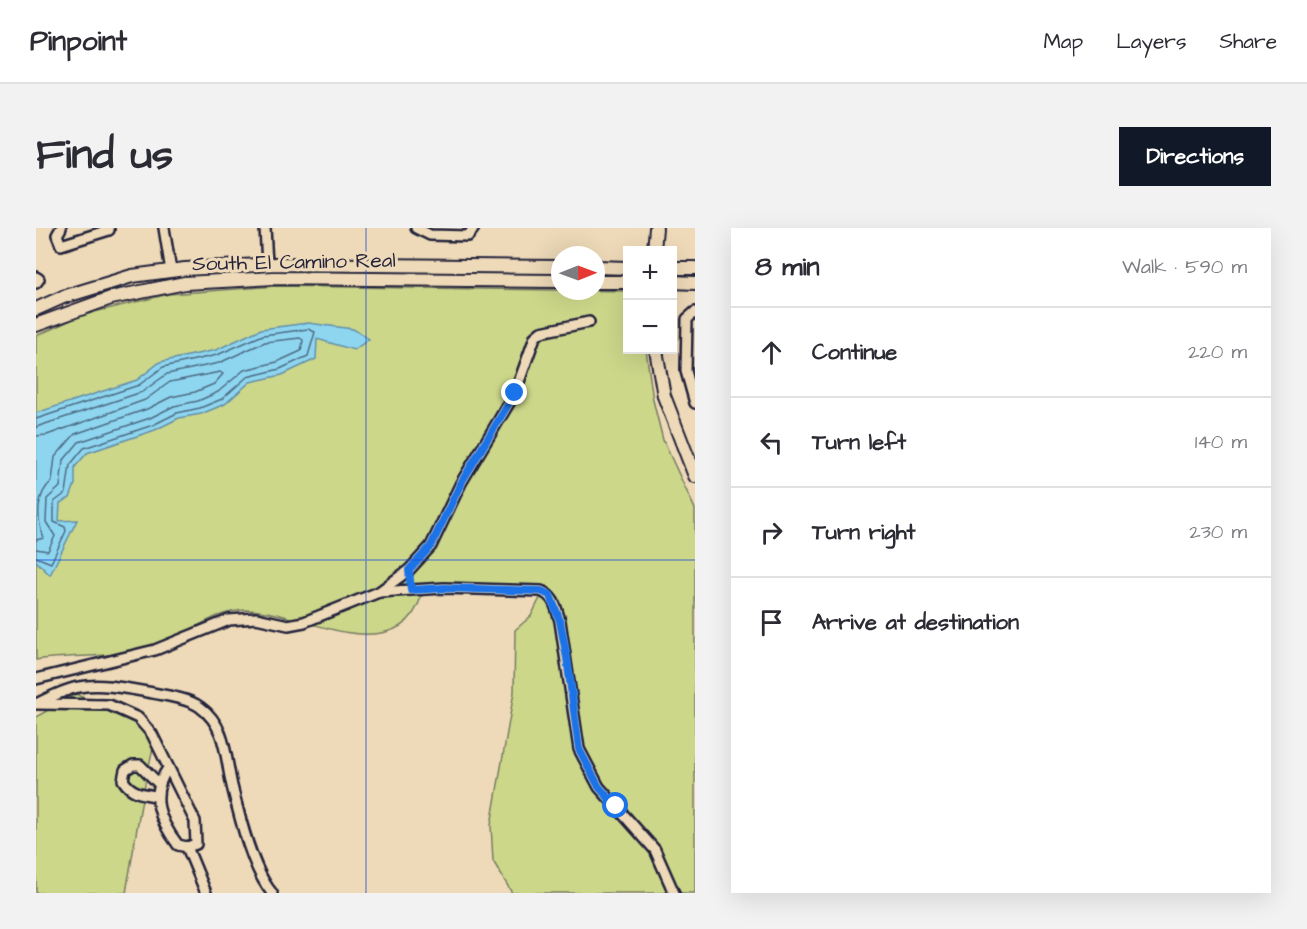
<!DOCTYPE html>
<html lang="en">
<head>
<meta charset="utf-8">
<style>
  body { margin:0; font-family:"Architects Daughter",sans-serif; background:#f2f2f3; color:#2b2b33 }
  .controls { position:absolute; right:18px; top:18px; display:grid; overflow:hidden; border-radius:0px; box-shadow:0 6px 24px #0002 }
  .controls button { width:54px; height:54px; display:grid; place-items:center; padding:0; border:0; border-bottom:2px solid #e1e1e2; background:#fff; color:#2b2b33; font:30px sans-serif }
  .compass { position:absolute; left:515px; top:18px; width:54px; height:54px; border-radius:50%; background:#fff; box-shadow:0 6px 24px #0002; rotate:89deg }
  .stop { position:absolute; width:18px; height:18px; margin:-14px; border:4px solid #1a73e8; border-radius:50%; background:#fff }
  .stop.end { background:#1a73e8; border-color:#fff; box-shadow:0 2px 6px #0008 }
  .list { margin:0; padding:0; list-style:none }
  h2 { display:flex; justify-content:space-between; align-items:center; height:78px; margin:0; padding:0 24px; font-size:26px }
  h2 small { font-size:20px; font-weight:400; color:#7c7c81 }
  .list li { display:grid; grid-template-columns:39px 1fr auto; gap:18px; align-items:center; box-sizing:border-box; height:90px; padding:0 24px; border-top:2px solid #e1e1e2 }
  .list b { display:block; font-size:22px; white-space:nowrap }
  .list em { font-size:20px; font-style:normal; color:#7c7c81 }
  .icon { flex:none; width:33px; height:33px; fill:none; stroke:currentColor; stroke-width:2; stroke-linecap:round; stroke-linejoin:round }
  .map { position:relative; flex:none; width:659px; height:665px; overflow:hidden; border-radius:0px }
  header { display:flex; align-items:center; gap:36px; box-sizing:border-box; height:84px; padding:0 30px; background:#fff; border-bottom:2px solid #e1e1e2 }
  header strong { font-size:28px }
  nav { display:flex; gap:33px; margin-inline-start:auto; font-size:21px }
  .intro { display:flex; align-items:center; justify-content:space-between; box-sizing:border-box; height:144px; padding:0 36px }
  h1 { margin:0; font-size:42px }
  .button { padding:15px 27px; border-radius:0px; background:#111827; color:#fff; font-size:21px; font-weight:700 }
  main { display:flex; gap:36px; padding:0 36px }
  aside { flex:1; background:#fff; border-radius:0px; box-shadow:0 6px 24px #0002 }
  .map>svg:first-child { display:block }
</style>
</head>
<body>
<header>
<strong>Pinpoint</strong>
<nav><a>Map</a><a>Layers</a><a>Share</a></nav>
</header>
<div class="intro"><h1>Find us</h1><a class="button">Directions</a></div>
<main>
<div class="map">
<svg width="659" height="665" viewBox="0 0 659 665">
  <rect width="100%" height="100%" fill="#eedab8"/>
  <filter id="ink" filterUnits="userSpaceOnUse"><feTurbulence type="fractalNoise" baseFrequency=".0167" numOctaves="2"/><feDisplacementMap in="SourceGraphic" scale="12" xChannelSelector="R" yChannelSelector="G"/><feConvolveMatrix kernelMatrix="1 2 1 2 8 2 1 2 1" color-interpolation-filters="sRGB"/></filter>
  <g filter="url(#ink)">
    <g fill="#ccd78a" stroke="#777c62" stroke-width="1.5">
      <path d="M240 58 591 63 592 122H610L617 172 627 212 659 281V665H476L457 633 455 597 478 464 479 402 495 388 510 358H389C382 380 375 398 350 404 307 415 256 383 211 382 177 382 149 409 118 419 80 431 39 426 0 432V108L46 87 133 66Z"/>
      <polygon points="40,466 120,506 107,565 90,665 0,665 0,489"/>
    </g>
    <polygon fill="#8ed6f0" stroke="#638ea8" stroke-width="1.5" points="272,95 317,101 333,111 318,122 281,111 280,131 246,147 214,154 189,176 165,186 143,190 119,202 51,225 39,239 39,256 34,270 24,275 23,293 41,292 14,347 0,333 0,185 101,152 124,134 180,122 225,101"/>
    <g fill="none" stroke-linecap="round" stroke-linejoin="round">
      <g stroke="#4d6a83" stroke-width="1.5">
        <polyline points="0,191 103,157 127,139 181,127 227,107 272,101 279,104 272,128 244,141 211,149 186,171 164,180 141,185 117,197 48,220 34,237 30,265 18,274 18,294 29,299 30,303 15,335 0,329"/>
        <polyline points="0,199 106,164 131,146 183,135 229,114 264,110 267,112 265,123 241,134 208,142 182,164 162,173 138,178 114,190 43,214 27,233 24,259 11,271 10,294 19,308 12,323 0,321"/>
        <path d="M0 208 11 207 109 172 134 154 184 144 187 146 178 156 159 164 135 169 111 181 39 206 19 229 16 253C0 266 0 291 8 310L0 312"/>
      </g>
      <defs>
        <g id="minor">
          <polyline points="25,0 21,7 25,17 73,2 72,0"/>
          <polyline points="128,0 135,43"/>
          <polyline points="229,0 231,36"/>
          <polyline points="380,0 394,7 432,8 438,0"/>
          <polyline points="0,49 3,51 0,55"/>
          <polyline points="659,84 651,91 650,143 659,175"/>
          <polyline points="343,364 373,342 395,318 425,255 479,165 499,109 505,104 553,94"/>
          <path d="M0 451 119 422 193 392 220 390 252 397 268 394 343 364 408 360 505 363C519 369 520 380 524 393L543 521 563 559 619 622 638 665"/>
          <path d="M0 476C13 470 29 461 43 459 65 455 89 460 111 464 127 467 152 470 164 479 192 499 189 533 197 562 204 591 217 643 236 665"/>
          <path d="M2 476 73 477 102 490 116 506 159 593 160 616 151 619 142 617C123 592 113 567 132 540"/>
          <path d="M120 568C106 566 95 565 87 552L89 542 97 537H104L123 556"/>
          <polyline points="151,619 170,665"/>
        </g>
        <g id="major">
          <polyline points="618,22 620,0"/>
          <polyline points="560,39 592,40"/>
          <polyline points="636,40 659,40"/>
          <polyline points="560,54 592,54"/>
          <polyline points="636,54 659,55"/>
          <polyline points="0,81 27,69 96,48 149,41 240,36 524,39"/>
          <polyline points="0,97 75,70 149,55 238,50 524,53"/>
          <polyline points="620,122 628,168 659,248"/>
        </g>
      </defs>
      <use href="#minor" stroke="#22223b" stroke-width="14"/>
      <use href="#major" stroke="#22223b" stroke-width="16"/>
      <use href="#minor" stroke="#eedab8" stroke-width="9"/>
      <use href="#major" stroke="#eedab8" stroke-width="12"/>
    </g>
  </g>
  <g fill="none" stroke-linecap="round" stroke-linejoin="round" filter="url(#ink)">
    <polyline stroke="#1a73e8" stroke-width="8" points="479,165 425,255 395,318 373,342 375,362 408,360 505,363 514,367 524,393 531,430 543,521 563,559 580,578"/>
  </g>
  <path fill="none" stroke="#1d4ed8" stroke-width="1.5" stroke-opacity="0.55" d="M330 0V665M0 332H659"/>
  <g text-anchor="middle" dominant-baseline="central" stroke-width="6" stroke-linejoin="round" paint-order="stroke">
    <g font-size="21" fill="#22223b" stroke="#eedab8">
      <text transform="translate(258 34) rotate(-1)">South El Camino Real</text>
    </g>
  </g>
</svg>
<div class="controls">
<button>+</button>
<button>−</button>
</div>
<svg class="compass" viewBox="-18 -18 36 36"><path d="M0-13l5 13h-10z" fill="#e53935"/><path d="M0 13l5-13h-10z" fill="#7c7c81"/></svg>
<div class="stop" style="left:580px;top:578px"></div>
<div class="stop end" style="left:479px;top:165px"></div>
</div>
<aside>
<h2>8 min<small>Walk · 590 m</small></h2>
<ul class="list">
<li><svg class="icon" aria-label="ahead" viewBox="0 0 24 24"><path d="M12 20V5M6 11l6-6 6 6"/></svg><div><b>Continue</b></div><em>220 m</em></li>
<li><svg class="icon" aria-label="left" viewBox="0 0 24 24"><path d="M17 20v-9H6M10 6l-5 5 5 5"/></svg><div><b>Turn left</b></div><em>140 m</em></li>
<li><svg class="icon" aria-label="right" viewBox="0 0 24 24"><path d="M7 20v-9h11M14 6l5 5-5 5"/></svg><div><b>Turn right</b></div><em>230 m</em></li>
<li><svg class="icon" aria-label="arrive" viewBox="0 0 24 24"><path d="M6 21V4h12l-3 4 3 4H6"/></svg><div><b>Arrive at destination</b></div></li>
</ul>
</aside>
</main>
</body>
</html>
